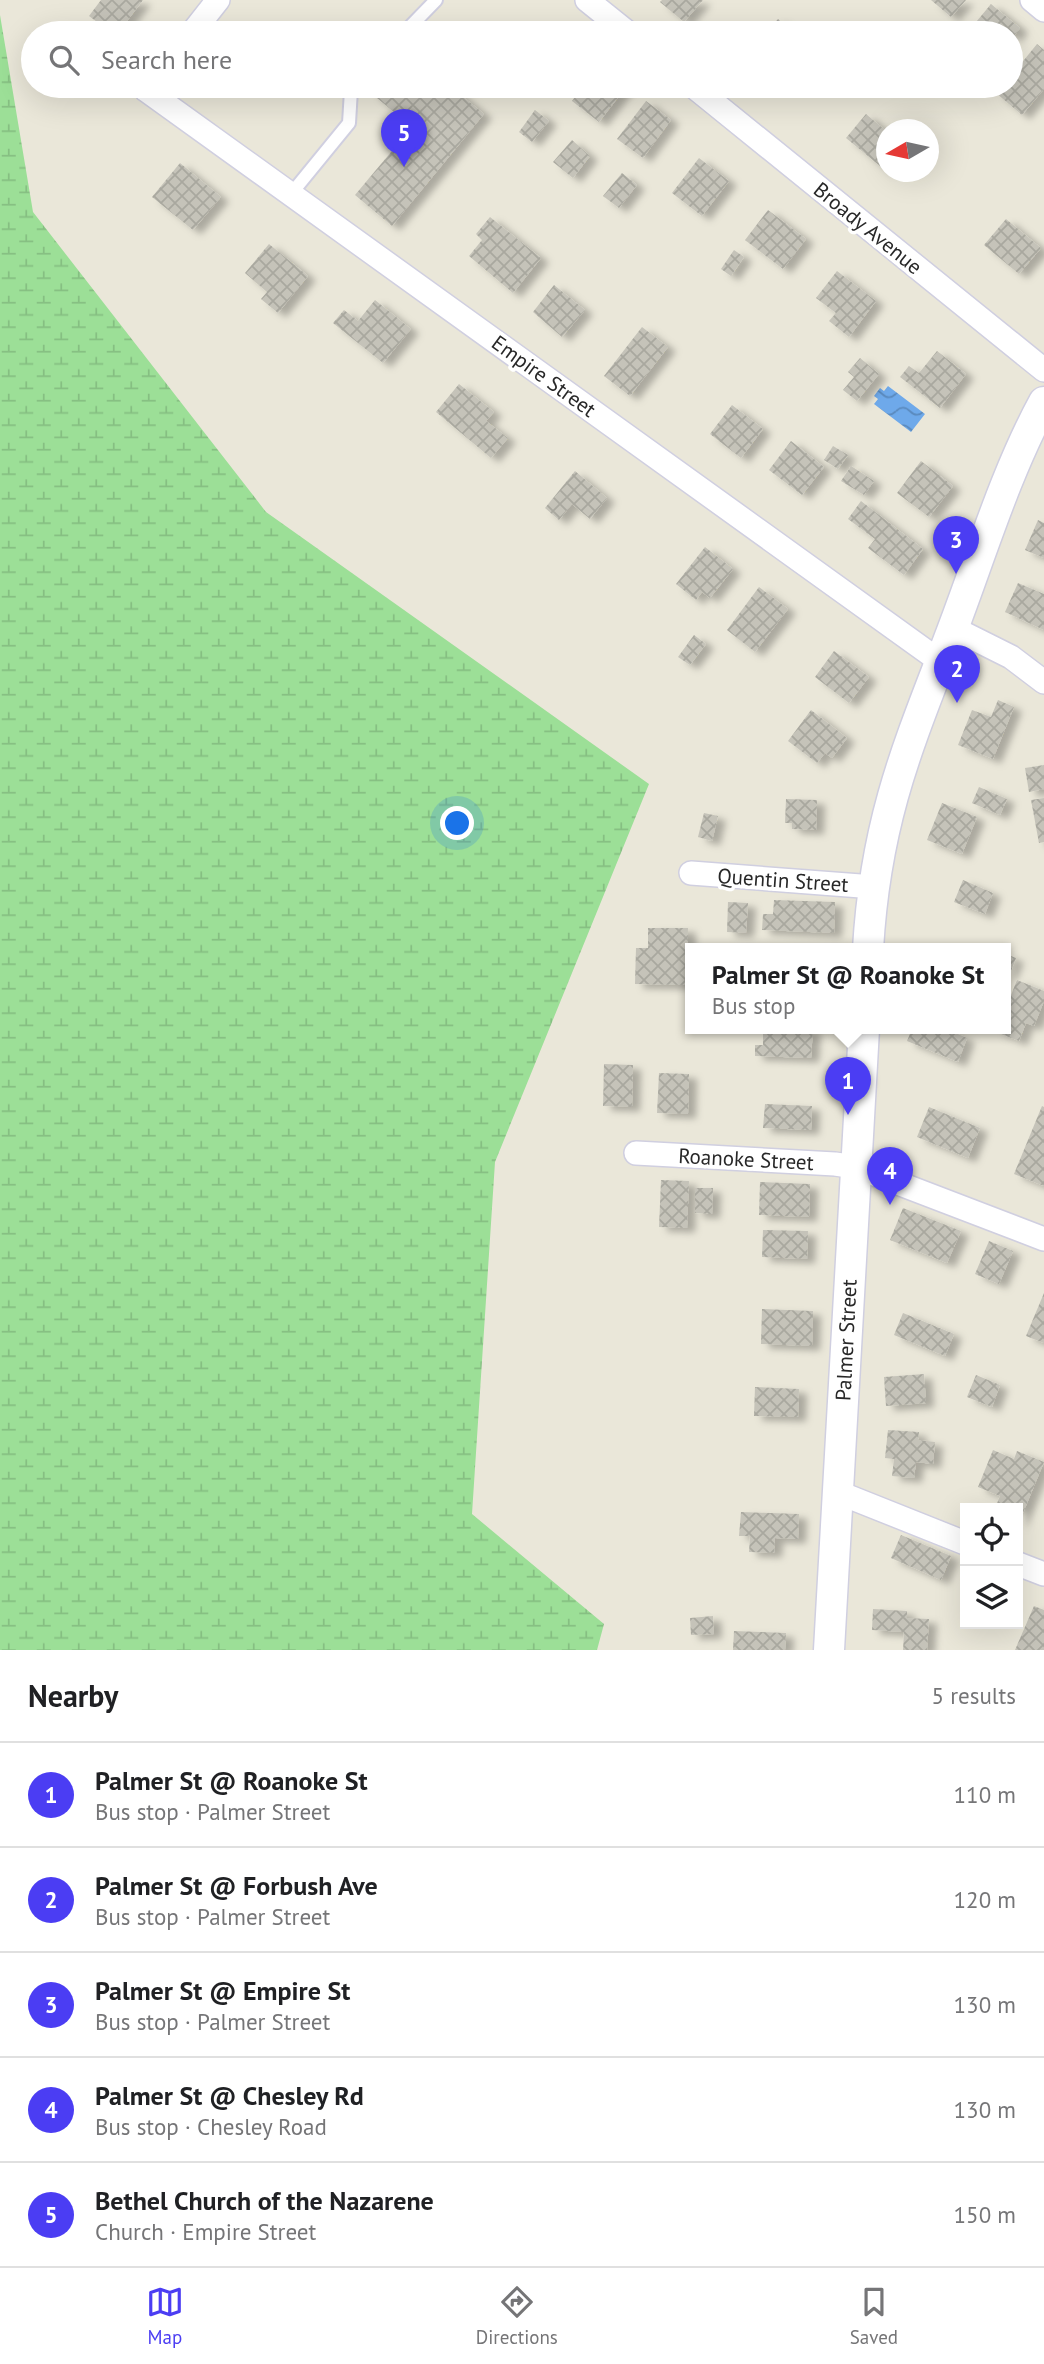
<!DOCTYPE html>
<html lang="en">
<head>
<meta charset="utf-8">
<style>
  body { margin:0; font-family:"PT Sans",sans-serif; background:#f6f6f6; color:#202124 }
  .controls { position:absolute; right:21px; bottom:21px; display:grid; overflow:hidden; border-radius:0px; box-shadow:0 7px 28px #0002 }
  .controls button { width:63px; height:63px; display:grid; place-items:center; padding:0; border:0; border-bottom:2px solid #e0e0e0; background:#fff; color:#202124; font:35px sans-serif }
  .compass { position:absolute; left:876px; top:119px; width:63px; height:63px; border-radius:50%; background:#fff; box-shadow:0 7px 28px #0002; rotate:261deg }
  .you { position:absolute; left:458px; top:824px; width:24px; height:24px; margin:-18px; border:5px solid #fff; border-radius:50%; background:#1a73e8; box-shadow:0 0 0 10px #1a73e833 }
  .badge { display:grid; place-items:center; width:46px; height:46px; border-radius:50%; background:#4b3df3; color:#fff; font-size:23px; font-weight:700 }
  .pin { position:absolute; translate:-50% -58px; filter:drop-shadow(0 2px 4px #0008) }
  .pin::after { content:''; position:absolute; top:37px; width:24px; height:21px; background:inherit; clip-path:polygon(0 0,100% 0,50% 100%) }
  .popup { position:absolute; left:685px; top:943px; width:326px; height:91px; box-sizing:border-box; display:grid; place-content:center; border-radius:0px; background:#fff; filter:drop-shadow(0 2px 5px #0005); font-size:23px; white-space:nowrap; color:#757577 }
  .popup b { font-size:26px; color:#202124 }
  .popup::after { content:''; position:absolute; left:50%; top:100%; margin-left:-14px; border:14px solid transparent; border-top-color:#fff }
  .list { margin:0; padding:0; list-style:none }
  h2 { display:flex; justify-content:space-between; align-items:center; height:91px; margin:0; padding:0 28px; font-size:30px }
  h2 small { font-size:23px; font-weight:400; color:#757577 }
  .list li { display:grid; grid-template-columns:46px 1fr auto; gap:21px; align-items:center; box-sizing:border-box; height:105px; padding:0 28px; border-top:2px solid #e0e0e0 }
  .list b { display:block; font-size:26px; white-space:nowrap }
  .list p { margin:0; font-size:23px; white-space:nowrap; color:#757577 }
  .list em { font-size:23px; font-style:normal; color:#757577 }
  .icon { flex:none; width:38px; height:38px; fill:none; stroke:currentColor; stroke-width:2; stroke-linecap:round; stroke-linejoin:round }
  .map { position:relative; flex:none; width:1044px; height:1650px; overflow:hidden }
  .search { position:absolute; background:#fff; box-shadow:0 7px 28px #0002; left:21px; right:21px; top:21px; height:77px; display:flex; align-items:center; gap:18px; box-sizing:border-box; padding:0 24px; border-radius:38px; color:#757577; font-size:26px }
  .sheet { height:616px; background:#fff }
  nav { display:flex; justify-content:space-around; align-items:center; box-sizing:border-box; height:98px; border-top:2px solid #e0e0e0; background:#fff; font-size:19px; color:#757577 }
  nav a { display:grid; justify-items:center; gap:4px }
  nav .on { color:#4b3df3 }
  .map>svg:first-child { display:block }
</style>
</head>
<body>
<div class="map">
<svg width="1044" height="1650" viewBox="0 0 1044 1650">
  <defs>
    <pattern id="wetland-marsh" width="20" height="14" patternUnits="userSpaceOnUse" patternTransform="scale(1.75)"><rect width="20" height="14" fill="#9cdf97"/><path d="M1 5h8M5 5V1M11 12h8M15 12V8" fill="none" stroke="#86bf82"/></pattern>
    <pattern id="water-waves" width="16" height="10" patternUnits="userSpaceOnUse" patternTransform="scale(1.75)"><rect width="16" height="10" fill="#6ea9ea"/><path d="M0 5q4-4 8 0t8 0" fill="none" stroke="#5a8abe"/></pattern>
    <pattern id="building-cross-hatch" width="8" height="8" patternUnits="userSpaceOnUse" patternTransform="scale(1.75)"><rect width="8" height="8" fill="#c5c3b9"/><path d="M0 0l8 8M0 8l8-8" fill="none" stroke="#a9a89f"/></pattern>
    <filter id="shadow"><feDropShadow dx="8" dy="4.5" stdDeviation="3.5" flood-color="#0004"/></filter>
  </defs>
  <rect width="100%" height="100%" fill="#eae7d9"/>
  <polygon fill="url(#wetland-marsh)" points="0,15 33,212 266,512 649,784 495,1162 472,1514 604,1624 597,1650 0,1650"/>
  <polygon fill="url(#water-waves)" points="888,386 925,414 911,432 874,404 878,399 874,396 880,388 884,391"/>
  <g fill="url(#building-cross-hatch)" filter="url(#shadow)">
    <polygon points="101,0 143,0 118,33 112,33 89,16"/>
    <polygon points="662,0 703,0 684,22 660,2"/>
    <polygon points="931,0 966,0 951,17"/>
    <polygon points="991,4 1020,28 1011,40 1011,33 967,33"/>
    <polygon points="778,19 795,33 766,33"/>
    <polygon points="1037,44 1044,50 1044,89 1022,115 996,93 1002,86 1011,86 1011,76"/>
    <polygon points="377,86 450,86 484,114 392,226 355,195 412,127 371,93"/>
    <polygon points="583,86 627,86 599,122 572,101"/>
    <polygon points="646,101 671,120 643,158 617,139"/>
    <polygon points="535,110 549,121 532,142 519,132"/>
    <polygon points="866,114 886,131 886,171 846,138"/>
    <polygon points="572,140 590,156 573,178 553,162"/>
    <polygon points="699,158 729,181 702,216 672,193"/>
    <polygon points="180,163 221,197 193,230 152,197"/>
    <polygon points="622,173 637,185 619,208 603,196"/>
    <polygon points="768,210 806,239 783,269 745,240"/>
    <polygon points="490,217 541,258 513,293 469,256 482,240 476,234"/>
    <polygon points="1006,219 1041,248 1019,274 984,245"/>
    <polygon points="269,244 308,276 278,313 261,299 267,292 245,273"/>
    <polygon points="734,250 744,257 731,276 721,269"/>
    <polygon points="837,271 876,301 849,337 829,321 836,313 816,298"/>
    <polygon points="554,285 585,310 562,337 533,312"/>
    <polygon points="375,300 411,329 383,363 333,323 344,310 358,321"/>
    <polygon points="642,327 668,347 630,396 604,376"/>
    <polygon points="937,351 966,374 940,408 900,377 909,366 919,373"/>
    <polygon points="860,358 879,374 857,401 843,390 854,377 848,372"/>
    <polygon points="459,384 494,412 486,421 508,438 491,458 436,412"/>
    <polygon points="732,405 763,429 741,458 710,434"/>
    <polygon points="791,441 824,467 802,495 769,470"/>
    <polygon points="833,446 848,455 838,469 824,460"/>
    <polygon points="921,461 953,486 929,517 897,493"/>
    <polygon points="851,466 874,481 864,495 841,481"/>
    <polygon points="575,471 607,498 590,519 572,504 559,520 545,508"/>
    <polygon points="861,501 923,549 904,575 868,548 875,539 848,519"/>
    <polygon points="1038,520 1044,523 1044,558 1025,550"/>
    <polygon points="705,547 733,569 710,598 702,592 696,600 676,584"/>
    <polygon points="1018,583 1044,594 1044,630 1005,612"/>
    <polygon points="759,587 788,609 755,652 727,630"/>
    <polygon points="694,635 706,644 690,665 678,657"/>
    <polygon points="834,651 869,677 849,703 815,677"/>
    <polygon points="998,700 1014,707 993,759 958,745 972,710 991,717"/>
    <polygon points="811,710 847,738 832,758 825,753 817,763 788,741"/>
    <polygon points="1044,765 1044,789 1029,792 1025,768"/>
    <polygon points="979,787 1007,799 1000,815 972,803"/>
    <polygon points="1044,798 1044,842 1039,843 1031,800"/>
    <polygon points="786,799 817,800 816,830 792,829 792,823 785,823"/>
    <polygon points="942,803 977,817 962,854 927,840"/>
    <polygon points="704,813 718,816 712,841 698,837"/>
    <polygon points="963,880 993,893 985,914 954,902"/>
    <polygon points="774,900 835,902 834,933 762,930 763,914 773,914"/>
    <polygon points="728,902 748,903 746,933 727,932"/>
    <polygon points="648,928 688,928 687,985 635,984 636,948 648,948"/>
    <polygon points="1006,954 1016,958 1009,976 1006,975"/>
    <polygon points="1017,980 1044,991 1044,1001 1034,1026 1026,1023 1019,1041 996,1032 997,1029 1006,1029 1006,1008"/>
    <polygon points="763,1029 813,1029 811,1058 755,1056 755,1045 763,1045"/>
    <polygon points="912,1029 946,1029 967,1038 958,1062 907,1041"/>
    <polygon points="604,1064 633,1065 632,1107 603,1106"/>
    <polygon points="659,1073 689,1074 688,1114 657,1113"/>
    <polygon points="765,1104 812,1106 811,1130 763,1128"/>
    <polygon points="1042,1106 1044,1107 1044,1186 1014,1174"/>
    <polygon points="929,1107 980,1128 968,1158 917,1137"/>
    <polygon points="661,1180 689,1181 687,1228 659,1227"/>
    <polygon points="760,1182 810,1184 809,1217 759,1215"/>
    <polygon points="695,1188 713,1188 712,1214 695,1213"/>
    <polygon points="903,1208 961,1231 947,1263 890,1240"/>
    <polygon points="763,1230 808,1231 807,1259 762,1257"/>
    <polygon points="989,1241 1013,1251 999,1284 975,1274"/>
    <polygon points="1044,1293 1044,1343 1026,1336"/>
    <polygon points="762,1309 813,1311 812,1346 761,1344"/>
    <polygon points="903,1313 954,1334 945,1356 894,1335"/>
    <polygon points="924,1374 926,1403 886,1406 884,1377"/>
    <polygon points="976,1375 1000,1385 992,1407 967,1397"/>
    <polygon points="755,1387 799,1389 798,1417 754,1416"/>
    <polygon points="888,1430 919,1432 918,1440 935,1442 933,1464 916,1462 914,1478 892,1476 894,1459 885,1458"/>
    <polygon points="993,1450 1014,1459 1017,1451 1044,1462 1018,1525 1018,1508 995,1508 1000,1496 978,1487"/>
    <polygon points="741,1512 799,1514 798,1539 775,1538 774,1553 749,1552 750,1536 739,1536"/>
    <polygon points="901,1535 951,1556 941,1580 891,1558"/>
    <polygon points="1034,1606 1044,1610 1044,1650 1015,1650"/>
    <polygon points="873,1609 907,1611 907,1618 929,1619 927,1650 903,1650 904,1632 872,1630"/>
    <polygon points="713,1616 714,1634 691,1635 690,1618"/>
    <polygon points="734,1631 786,1633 785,1650 733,1650"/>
  </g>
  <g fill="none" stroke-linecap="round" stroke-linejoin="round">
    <defs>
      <g id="service">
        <polyline points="404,33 436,0"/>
        <polyline points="291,194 349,123 351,90 354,86"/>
      </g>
      <g id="minor">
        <polyline points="587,0 628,33"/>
        <polyline points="1032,0 1044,10"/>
        <polyline points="192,33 218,0"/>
        <polyline points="150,86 146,90 941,662"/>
        <polyline points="693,86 1044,370"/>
        <polyline points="953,628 1011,657 1044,682"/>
        <polyline points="691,873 874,887"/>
        <polyline points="636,1153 835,1164 856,1167 1044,1239"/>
        <polyline points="837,1492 965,1543"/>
        <polyline points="1018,1564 1044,1574"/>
      </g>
      <g id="tertiary">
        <path d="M868 949C871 897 879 846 893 796 910 735 936 675 958 615 984 545 1008 468 1044 402"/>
        <polyline points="829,1650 864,1029"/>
      </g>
    </defs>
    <use href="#service" stroke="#d0cfe0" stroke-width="16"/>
    <use href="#minor" stroke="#d0cfe0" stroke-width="26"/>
    <use href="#tertiary" stroke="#d0cfe0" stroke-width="33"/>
    <use href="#service" stroke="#fff" stroke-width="12"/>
    <use href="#minor" stroke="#fff" stroke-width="23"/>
    <use href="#tertiary" stroke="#fff" stroke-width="30"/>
  </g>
  <g text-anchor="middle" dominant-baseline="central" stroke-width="7" stroke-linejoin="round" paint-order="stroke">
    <g font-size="21" fill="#282828" stroke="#fff">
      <text transform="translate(868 228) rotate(39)">Broady Avenue</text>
      <text transform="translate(544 376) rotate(36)">Empire Street</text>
      <text transform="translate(783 880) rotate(4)">Quentin Street</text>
      <text transform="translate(746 1159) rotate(3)">Roanoke Street</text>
      <text transform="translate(846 1340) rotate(-87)">Palmer Street</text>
    </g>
  </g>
</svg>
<div class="controls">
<button><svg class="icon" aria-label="locate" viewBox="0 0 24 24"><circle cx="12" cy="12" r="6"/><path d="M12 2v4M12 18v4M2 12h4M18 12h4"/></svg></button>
<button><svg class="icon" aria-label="layers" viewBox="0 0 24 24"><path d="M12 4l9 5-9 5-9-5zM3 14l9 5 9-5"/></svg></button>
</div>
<svg class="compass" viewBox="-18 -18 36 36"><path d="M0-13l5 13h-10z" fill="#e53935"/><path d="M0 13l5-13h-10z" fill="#757577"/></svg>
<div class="you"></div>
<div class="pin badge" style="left:848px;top:1115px">1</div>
<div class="popup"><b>Palmer St @ Roanoke St</b>Bus stop</div>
<div class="pin badge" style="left:957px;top:703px">2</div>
<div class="pin badge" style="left:956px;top:574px">3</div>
<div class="pin badge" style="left:890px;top:1205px">4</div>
<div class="pin badge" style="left:404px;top:167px">5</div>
<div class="search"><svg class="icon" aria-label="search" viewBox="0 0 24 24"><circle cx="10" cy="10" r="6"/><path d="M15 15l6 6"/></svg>Search here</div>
</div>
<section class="sheet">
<h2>Nearby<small>5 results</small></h2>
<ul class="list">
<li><span class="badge">1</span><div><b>Palmer St @ Roanoke St</b><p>Bus stop · Palmer Street</p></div><em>110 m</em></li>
<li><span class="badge">2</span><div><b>Palmer St @ Forbush Ave</b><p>Bus stop · Palmer Street</p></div><em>120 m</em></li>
<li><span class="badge">3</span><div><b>Palmer St @ Empire St</b><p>Bus stop · Palmer Street</p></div><em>130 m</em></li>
<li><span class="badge">4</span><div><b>Palmer St @ Chesley Rd</b><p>Bus stop · Chesley Road</p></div><em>130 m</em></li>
<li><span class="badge">5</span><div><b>Bethel Church of the Nazarene</b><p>Church · Empire Street</p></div><em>150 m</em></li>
</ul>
</section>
<nav>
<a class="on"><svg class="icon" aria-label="map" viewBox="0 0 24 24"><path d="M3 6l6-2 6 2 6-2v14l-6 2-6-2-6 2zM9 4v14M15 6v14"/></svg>Map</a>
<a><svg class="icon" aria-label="directions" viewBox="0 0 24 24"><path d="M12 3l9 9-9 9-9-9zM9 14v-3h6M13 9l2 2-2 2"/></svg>Directions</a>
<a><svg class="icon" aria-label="saved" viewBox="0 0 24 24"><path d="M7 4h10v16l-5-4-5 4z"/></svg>Saved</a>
</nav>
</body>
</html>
